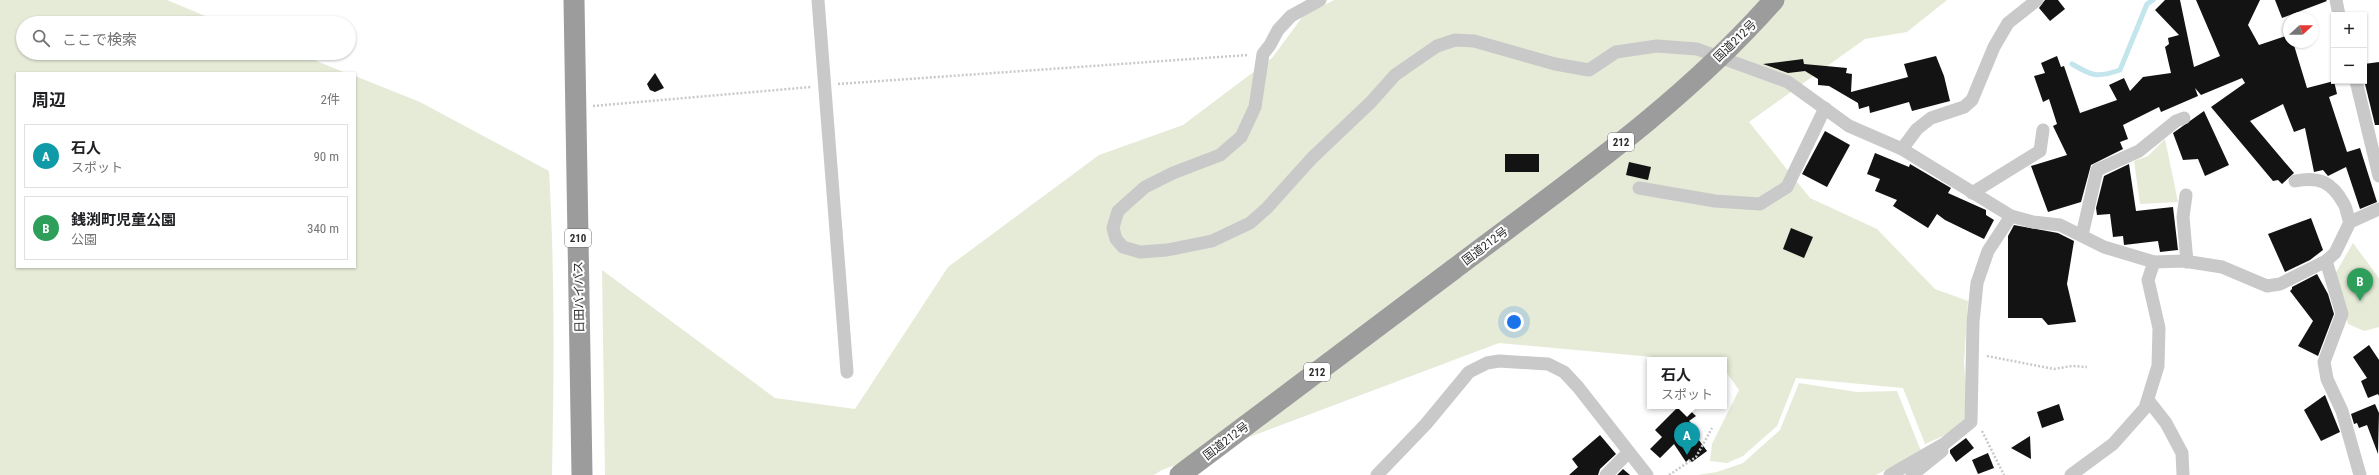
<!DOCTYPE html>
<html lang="ja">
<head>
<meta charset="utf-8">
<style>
  body { margin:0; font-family:"Roboto Condensed","Noto Sans JP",sans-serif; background:#f6f6f6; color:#202124 }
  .controls { position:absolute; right:12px; top:12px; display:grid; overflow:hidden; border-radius:0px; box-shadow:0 1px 3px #0004 }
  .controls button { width:36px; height:36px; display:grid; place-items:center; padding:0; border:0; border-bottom:1px solid #e0e0e0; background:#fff; color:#202124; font:20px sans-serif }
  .compass { position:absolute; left:2283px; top:12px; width:36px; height:36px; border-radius:50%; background:#fff; box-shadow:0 1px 3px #0004; rotate:69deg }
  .you { position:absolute; left:1514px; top:322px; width:14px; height:14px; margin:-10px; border:3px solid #fff; border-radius:50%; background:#1a73e8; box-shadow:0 0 0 6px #1a73e833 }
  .badge { display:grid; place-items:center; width:26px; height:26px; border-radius:50%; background:#ea580c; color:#fff; font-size:13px; font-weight:700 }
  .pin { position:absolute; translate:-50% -33px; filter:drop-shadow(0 1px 2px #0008) }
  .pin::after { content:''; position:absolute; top:21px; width:14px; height:12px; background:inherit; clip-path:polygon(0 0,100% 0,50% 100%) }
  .popup { position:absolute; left:1647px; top:357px; width:80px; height:52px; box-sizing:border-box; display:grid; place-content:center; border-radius:0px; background:#fff; filter:drop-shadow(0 1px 3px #0005); font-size:13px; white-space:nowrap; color:#757577 }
  .popup b { font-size:15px; color:#202124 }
  .popup::after { content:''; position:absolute; left:50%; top:100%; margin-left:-8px; border:8px solid transparent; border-top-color:#fff }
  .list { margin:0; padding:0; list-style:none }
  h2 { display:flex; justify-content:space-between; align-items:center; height:52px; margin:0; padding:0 16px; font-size:17px }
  h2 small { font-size:13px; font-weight:400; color:#757577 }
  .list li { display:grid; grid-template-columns:26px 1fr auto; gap:12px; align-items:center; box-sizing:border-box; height:64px; margin:0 8px 8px; padding:0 8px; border:1px solid #e0e0e0; border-radius:0px }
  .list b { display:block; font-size:15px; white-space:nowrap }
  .list p { margin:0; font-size:13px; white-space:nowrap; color:#757577 }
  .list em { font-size:13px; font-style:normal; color:#757577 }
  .icon { flex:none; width:22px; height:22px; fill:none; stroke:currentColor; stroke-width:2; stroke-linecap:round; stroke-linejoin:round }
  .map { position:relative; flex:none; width:2379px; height:475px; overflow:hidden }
  .search { position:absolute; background:#fff; box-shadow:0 1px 3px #0004; left:16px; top:16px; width:340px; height:44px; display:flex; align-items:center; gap:10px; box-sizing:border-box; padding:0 14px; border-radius:22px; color:#757577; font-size:15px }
  .panel { position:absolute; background:#fff; box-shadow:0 1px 3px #0004; left:16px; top:72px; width:340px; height:196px; border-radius:0px }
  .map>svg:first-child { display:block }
</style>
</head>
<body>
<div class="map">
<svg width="2379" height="475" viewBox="0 0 2379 475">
  <rect width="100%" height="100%" fill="#fff"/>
  <g fill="#e6ebd8">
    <path d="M0 0H167L222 23H23V53H297L346 73H17V267H355V76L420 102 549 171C555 273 554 373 552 475H0Z"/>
    <polygon points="1334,0 1947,0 1907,32 1865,39 1749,122 1810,198 1877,229 1935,289 1968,301 1964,363 1968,415 1950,433 1925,444 1903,388 1796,378 1777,426 1743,456 1727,463 1710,461 1712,444 1739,390 1724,369 1724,360 1685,360 1499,343 1162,470 1154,475 605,475 602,270 775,398 855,409 948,267 1099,155 1183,125 1272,58 1303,16"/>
    <polygon points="2165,139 2178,202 2140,204 2134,161 2148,156"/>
    <polygon points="2353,243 2379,278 2379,327 2364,331 2348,324 2335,274"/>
    <polygon points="1799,383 1857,392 1897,391 1921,451 1876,475 1697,475 1717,472 1743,463 1780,430"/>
  </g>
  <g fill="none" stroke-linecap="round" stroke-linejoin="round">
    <path stroke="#c2e6ec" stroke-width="5" d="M2072 64C2092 76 2097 78 2120 70L2147 4 2153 0"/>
  </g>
  <g fill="#131313">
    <polygon points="2045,0 2058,0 2065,9 2050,21 2039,8"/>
    <polygon points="2165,0 2180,0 2194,67 2220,56 2196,0 2260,0 2248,25 2259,45 2289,35 2289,42 2293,42 2307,88 2334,81 2337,94 2329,97 2347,152 2360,148 2377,202 2360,209 2346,167 2328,176 2323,170 2314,172 2305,128 2294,132 2283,104 2250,121 2294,173 2282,184 2278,180 2273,181 2211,107 2245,83 2242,78 2201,95 2195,88 2198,96 2161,112 2159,107 2123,125 2128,139 2120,142 2123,149 2091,165 2081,202 2048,212 2031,166 2067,155 2053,126 2057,124 2049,99 2043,102 2034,76 2045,73 2041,63 2057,56 2061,67 2064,66 2080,113 2117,100 2109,85 2124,78 2130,91 2143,77 2171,73 2165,47 2169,44 2168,38 2179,35 2155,10"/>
    <polygon points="2275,0 2326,0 2327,1 2282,18"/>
    <polygon points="1936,56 1944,76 1950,101 1912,111 1909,102 1870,113 1869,106 1859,109 1858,103 1829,86 1818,85 1818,79 1805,71 1788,73 1763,64 1803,59 1804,64 1847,68 1846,73 1852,74 1851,92 1908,77 1904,64"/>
    <polygon points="2379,62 2379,125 2375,125 2364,80 2364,64"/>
    <polygon points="655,73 664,88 655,92 650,90 647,84"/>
    <polygon points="2204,111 2229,165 2205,176 2198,159 2183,160 2173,133"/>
    <polygon points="1825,131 1850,145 1827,187 1802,174"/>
    <polygon points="1875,153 1909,167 1910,164 1951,188 1948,193 1986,210 1986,215 1994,220 1984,239 1945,220 1937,214 1928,228 1893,206 1897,200 1875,191 1880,179 1867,174"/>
    <rect x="1505" y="154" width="34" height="18"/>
    <polygon points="1629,162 1651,167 1648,180 1626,175"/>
    <polygon points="2129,164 2136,211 2173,207 2178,250 2160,252 2158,241 2124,245 2123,236 2113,237 2110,214 2097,215 2096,208 2104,176"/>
    <polygon points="2311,218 2323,250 2310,260 2285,272 2268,234"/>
    <polygon points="2014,225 2058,233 2074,241 2067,284 2076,322 2048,325 2042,318 2008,318 2008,236"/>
    <polygon points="1791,228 1813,237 1804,258 1783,249"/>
    <polygon points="2317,274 2328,294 2334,314 2318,356 2298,346 2313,321 2290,291 2292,289 2292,287"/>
    <polygon points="2369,345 2379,360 2379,396 2378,394 2368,398 2361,381 2367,378 2353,357"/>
    <polygon points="2325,395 2340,432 2321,441 2304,410"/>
    <polygon points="2059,404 2064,420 2042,428 2037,412"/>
    <polygon points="2375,404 2379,413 2378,454 2367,425 2359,428 2357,423 2354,424 2351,414"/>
    <polygon points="1679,406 1685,406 1696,416 1689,421 1693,425 1690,428 1707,451 1692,462 1689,459 1686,462 1674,444 1660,458 1650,449 1662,437 1655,430"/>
    <polygon points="1600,435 1616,454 1600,469 1598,475 1569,475 1578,467 1572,459"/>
    <polygon points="2030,436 2031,459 2011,448"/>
    <polygon points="1966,438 1974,448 1956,462 1950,453 1950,450"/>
    <polygon points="1988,453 1994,468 1978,474 1972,460"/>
    <polygon points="1623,469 1630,475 1617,475"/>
  </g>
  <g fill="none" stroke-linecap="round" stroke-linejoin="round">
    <g stroke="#c9c9c9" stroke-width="2.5" stroke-dasharray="2 2" stroke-linecap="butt">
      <polyline points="838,84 1248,55"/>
      <polyline points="593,106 811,87"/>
      <polyline points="1987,356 2054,369 2072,366 2087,367"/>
      <polyline points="1982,431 2004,475"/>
      <polyline points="1669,475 1696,457 1712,428"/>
    </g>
    <g stroke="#c9c9c9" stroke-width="13">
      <polyline points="818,0 847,372"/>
      <polyline points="1320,0 1291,16 1278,30 1270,45 1263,54 1255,107 1241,137 1220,155 1173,173 1145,187 1118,211 1113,228 1116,239 1123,247 1140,252 1167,250 1212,241 1250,223 1267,208 1312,158 1371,102 1395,75 1437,46 1455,40 1474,41 1555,64 1589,70 1616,52 1657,46 1697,49 1788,82 1849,126 1902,149 2011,216 2033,222 2060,225 2104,247 2154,262 2184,261 2222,267 2267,286 2280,284 2326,261 2335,253 2350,222 2379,209"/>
      <polyline points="2336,0 2339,15"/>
      <polyline points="2356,81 2379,176"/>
      <polyline points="1902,149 1917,129 1931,118 1964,107 1972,100 1994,47 2008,23 2037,0"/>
      <path d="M2295 181C2319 176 2332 182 2344 204 2347 209 2347 216 2350 222"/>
      <polyline points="1639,188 1715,201 1760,204 1787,187 1825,108"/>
      <polyline points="1972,193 2040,151 2043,130"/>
      <polyline points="2186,195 2183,217 2187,262"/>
      <polyline points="2082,235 2097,170 2139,151 2176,121 2184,118"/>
      <polyline points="2326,261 2342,314 2324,362 2327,379 2342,411 2360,475"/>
      <polyline points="2148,400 2166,423 2182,453 2183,475"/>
      <polyline points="1377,475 1426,424 1469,372 1487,363 1499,361 1548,364 1564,372 1578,387 1647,475"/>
      <polyline points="1606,475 1628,453"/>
      <polyline points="1890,475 1944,444 1971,422 1973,322 1977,283 1988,251 2011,216"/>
      <polyline points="1912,475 1942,451"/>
      <polyline points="2071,475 2113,444 2145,408 2158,366 2159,328 2148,280 2154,262"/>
    </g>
    <g stroke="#9c9c9c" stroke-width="21">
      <polyline points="574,0 582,475"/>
      <polyline points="1180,475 1454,269"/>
    </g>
    <path stroke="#9c9c9c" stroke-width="21" d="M1454 269C1565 185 1682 105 1774 0"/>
  </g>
  <g text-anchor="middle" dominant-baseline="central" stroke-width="4" stroke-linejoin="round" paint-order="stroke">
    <g fill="#fff" stroke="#6b6b6b" stroke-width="1">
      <rect x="1608" y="133" width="26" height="18" rx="3"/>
      <rect x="565" y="229" width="26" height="18" rx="3"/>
      <rect x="1304" y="363" width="26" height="18" rx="3"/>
    </g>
    <g font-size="11" font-weight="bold" fill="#2c2c2c">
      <text x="1621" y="142">212</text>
      <text x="578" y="238">210</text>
      <text x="1317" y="372">212</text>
    </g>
    <g font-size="12" fill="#2c2c2c" stroke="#fff">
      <text transform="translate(1735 41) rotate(-44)">国道212号</text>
      <text transform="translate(1485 246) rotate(-37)">国道212号</text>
      <text transform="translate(579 297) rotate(-91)">日田バイパス</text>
      <text transform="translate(1226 441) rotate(-37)">国道212号</text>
    </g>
  </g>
</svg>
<div class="controls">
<button>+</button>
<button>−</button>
</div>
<svg class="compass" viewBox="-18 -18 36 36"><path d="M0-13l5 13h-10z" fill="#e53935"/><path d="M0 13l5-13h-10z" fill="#757577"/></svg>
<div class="you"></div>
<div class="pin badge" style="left:1687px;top:455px;background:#0f9aa8">A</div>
<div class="popup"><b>石人</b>スポット</div>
<div class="pin badge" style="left:2360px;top:301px;background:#2e9e5b">B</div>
<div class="search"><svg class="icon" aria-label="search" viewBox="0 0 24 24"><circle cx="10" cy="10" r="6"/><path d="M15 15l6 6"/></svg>ここで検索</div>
<section class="panel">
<h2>周辺<small>2件</small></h2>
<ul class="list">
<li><span class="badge" style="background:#0f9aa8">A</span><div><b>石人</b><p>スポット</p></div><em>90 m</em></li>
<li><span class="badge" style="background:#2e9e5b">B</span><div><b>銭渕町児童公園</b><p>公園</p></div><em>340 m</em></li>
</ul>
</section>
</div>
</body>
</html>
